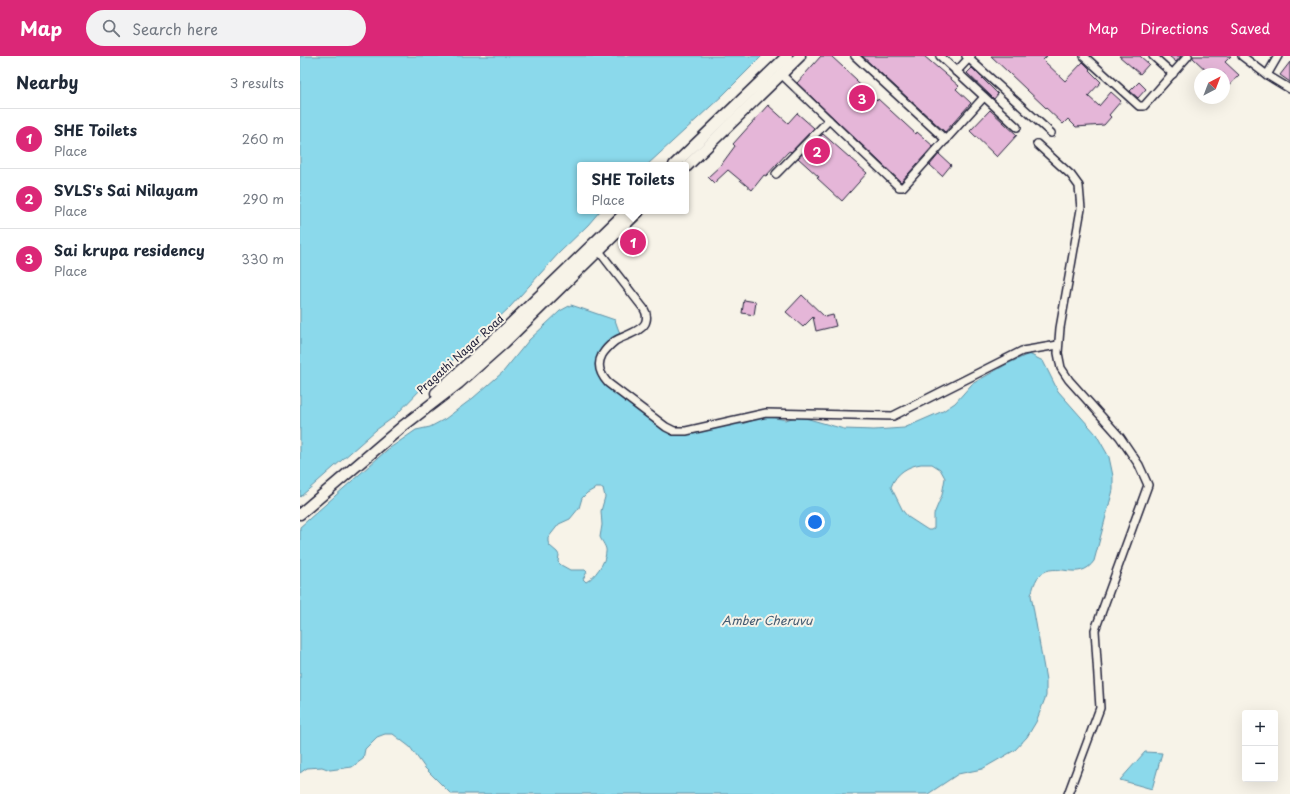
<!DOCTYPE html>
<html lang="en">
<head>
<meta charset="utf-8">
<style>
  body { margin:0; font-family:"Playpen Sans",sans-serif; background:#f2f2f3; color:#1f2937 }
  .controls { position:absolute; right:12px; bottom:12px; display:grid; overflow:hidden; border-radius:4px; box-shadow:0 4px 16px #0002 }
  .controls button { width:36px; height:36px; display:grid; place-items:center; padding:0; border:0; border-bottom:1px solid #e0e1e3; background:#fff; color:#1f2937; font:20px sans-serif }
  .compass { position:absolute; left:894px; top:12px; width:36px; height:36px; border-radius:50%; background:#fff; box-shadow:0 4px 16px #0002; rotate:42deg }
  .you { position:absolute; left:515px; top:466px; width:14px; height:14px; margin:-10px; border:3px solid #fff; border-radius:50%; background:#1a73e8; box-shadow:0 0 0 6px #1a73e833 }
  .badge { display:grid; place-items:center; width:26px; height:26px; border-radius:50%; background:#db2777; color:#fff; font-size:13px; font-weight:700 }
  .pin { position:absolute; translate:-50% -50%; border:2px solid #fff; box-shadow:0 1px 4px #0006 }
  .popup { position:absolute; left:277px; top:106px; width:112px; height:52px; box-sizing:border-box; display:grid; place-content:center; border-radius:4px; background:#fff; filter:drop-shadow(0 1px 3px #0005); font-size:13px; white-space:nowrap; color:#747a83 }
  .popup b { font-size:15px; color:#1f2937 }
  .popup::after { content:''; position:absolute; left:50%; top:100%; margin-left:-8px; border:8px solid transparent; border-top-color:#fff }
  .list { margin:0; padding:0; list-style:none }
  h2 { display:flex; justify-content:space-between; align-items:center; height:52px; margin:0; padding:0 16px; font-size:17px }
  h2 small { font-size:13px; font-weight:400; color:#747a83 }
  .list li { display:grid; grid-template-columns:26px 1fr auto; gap:12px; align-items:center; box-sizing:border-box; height:60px; padding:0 16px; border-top:1px solid #e0e1e3 }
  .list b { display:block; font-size:15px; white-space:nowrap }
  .list p { margin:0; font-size:13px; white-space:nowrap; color:#747a83 }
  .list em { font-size:13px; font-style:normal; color:#747a83 }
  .icon { flex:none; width:22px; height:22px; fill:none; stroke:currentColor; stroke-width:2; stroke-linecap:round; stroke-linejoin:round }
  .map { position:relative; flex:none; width:990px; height:738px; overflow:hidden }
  header { display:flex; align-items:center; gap:24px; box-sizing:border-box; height:56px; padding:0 20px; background:#db2777; color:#fff }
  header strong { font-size:19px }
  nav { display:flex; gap:22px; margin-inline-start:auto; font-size:14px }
  .search { width:280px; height:36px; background:#f2f2f3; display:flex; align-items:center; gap:10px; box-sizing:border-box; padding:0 14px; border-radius:22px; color:#747a83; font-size:15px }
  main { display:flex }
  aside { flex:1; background:#fff }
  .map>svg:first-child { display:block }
</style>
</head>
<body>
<header>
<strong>Map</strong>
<div class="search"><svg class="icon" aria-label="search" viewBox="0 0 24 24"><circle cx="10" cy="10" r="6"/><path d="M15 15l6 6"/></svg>Search here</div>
<nav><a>Map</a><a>Directions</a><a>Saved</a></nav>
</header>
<main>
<aside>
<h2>Nearby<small>3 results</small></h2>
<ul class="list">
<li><span class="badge">1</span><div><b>SHE Toilets</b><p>Place</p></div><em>260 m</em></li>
<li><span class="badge">2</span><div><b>SVLS's Sai Nilayam</b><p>Place</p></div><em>290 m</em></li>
<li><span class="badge">3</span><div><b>Sai krupa residency</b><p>Place</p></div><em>330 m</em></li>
</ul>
</aside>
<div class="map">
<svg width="990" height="738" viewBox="0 0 990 738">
  <rect width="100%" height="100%" fill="#f7f3e8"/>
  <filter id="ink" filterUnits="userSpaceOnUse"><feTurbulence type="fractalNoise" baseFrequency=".025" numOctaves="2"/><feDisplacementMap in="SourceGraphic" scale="8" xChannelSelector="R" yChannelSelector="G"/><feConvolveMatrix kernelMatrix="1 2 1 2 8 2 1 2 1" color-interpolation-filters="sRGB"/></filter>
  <g filter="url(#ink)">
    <g fill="#8bd9eb" stroke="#6190a5" fill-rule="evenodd">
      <polygon points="0,0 462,0 423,39 347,109 280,109 280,155 300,155 288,169 259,197 210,251 172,287 123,331 94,361 76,374 0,441"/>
      <path d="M271 249 280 252 315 264 320 278 317 281 306 287 296 306 299 322 334 352 339 355 364 374 383 379 431 367 442 368 465 360 486 364 498 360 544 373 574 374 604 372 643 355 655 347 672 328 707 308 729 298 743 305 758 335 796 378 809 401 813 420V434L794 505C779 527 756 504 740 519 735 523 733 533 731 539L746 624V640L736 666 727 681 715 694 682 713 658 718 628 738H151L125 712 110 691 93 678H85L77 681 65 693 63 703 52 711 30 714 22 711 7 712 0 717V471L87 394 116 374 130 371 145 363 173 342 203 316 229 284 260 255ZM621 408H632L640 413 645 422 642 439 634 458V472L631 474H628L608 461 603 455 591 431C596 417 608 410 621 408ZM296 432H303L305 441 301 455 302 469 300 481C302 486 307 491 306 496 306 506 294 522 286 526L283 523 287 516 285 514H270L261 509 258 506 259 499 257 496 250 490 248 486V482L259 468 270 463 279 452 282 442 287 437Z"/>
      <polygon points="845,696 862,697 852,733 820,724"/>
    </g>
    <g fill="#e5b6d8" stroke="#22223b">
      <polygon points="521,0 531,0 557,24 556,25 577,45 578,43 616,78 617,76 633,90 601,126 497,27"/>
      <polygon points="562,0 624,0 659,30 656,33 671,47 645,76"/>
      <polygon points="691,0 747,0 743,4 765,25 783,6 790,13 789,14 801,26 788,40 799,50 811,36 821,45 809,59 811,61 804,69 776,71 768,63 763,68"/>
      <polygon points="819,0 840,0 849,8 840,18"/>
      <polygon points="869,0 881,0 876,6"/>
      <polygon points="893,0 931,0 925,6 939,19 924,35 924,18 910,18 893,2"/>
      <polygon points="990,6 990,26 980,19"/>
      <polygon points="672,12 698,38 694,43 667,17"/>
      <polygon points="839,26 846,33 838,42 830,35"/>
      <polygon points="468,49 488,67 497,57 514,72 491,96 490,95 488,96 466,120 464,119 452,134 428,114 414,127 408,121 421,109 435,90 433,88"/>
      <polygon points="690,54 717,79 697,101 670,75"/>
      <polygon points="523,78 567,117 542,145 517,122 519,121 498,102"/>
      <polygon points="639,98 651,109 642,120 630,109"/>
      <polygon points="336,179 341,184 331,193 326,188"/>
      <polygon points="502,239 525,261 533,259 536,270 516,275 513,261 503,271 486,256"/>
      <polygon points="444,244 456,246 454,259 442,257"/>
    </g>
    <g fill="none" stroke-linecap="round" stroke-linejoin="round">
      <defs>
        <g id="street">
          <polyline points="555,0 646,84"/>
          <polyline points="640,0 717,71"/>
          <polyline points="666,0 751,77"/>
          <polyline points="784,0 839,50 844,50 888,0"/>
          <polyline points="853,0 873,18"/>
          <polyline points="942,0 967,19 990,33"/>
          <polyline points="656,16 671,0"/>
          <polyline points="482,19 599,131 603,131 684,41"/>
          <polyline points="967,19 978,0"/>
          <polyline points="737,88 771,119 779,130 781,153 760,272 758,297 761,312 769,324 820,381 839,409 848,429 795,574 800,652 768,738"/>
          <polyline points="476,118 529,64"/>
          <path d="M299 195 344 253C346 256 347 261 346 265 344 275 323 280 315 285 310 289 305 294 302 299 296 310 301 319 308 327L366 371 374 375H386L466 357 593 360 722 295 758 289"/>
        </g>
        <g id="secondary">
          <polyline points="374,109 487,0"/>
          <polyline points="386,111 500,0"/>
          <polyline points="136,337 198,280 327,155"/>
          <polyline points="0,458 103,370 159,327 204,287 339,155"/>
        </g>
      </defs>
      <use href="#street" stroke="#22223b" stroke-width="10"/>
      <use href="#secondary" stroke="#22223b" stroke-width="13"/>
      <use href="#street" stroke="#f7f3e8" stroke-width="7"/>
      <use href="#secondary" stroke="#f7f3e8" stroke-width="10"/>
    </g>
  </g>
  <g text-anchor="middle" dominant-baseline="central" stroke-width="4" stroke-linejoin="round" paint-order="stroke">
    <g font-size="11" fill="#22223b" stroke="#f7f3e8">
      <text transform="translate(160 298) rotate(-42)">Pragathi Nagar Road</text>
    </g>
    <g font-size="12" font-style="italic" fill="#425970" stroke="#f7f3e8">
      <text x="467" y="564">Amber Cheruvu</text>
    </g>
  </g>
</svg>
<div class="controls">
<button>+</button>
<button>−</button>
</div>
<svg class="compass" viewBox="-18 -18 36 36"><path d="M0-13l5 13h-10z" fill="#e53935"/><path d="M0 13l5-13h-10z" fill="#747a83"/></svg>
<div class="you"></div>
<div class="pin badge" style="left:333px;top:186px">1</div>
<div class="popup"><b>SHE Toilets</b>Place</div>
<div class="pin badge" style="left:517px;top:95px">2</div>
<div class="pin badge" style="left:562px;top:42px">3</div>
</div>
</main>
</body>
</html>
